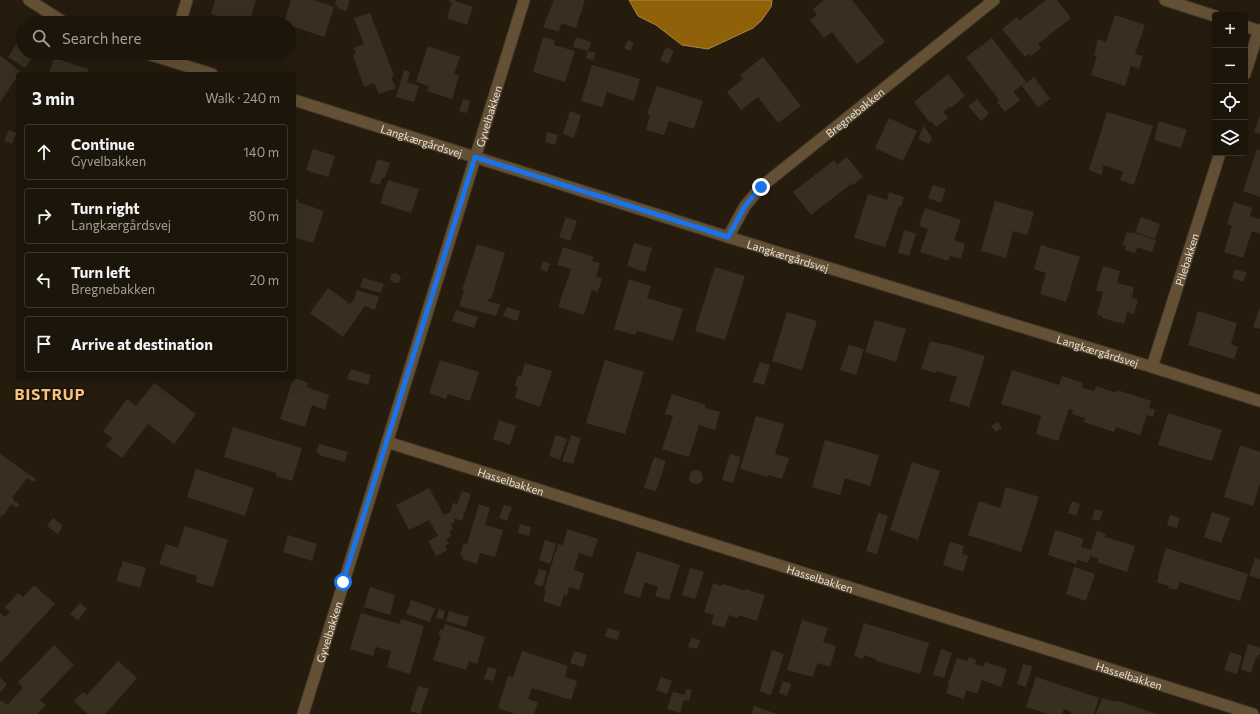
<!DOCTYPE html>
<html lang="en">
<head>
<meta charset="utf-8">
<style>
  body { margin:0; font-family:Commissioner,sans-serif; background:#251e13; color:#f1f3f6 }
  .controls { position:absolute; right:12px; top:12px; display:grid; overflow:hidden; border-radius:4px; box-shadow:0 4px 16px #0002 }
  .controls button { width:36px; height:36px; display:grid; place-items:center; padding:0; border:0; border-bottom:1px solid #3a342b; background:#1c150a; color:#f1f3f6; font:20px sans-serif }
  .stop { position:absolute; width:12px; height:12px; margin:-9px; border:3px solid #1a73e8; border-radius:50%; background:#fff }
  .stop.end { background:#1a73e8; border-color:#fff; box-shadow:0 1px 4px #0008 }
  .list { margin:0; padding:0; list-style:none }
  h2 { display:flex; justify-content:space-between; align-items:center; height:52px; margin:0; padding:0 16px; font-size:17px }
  h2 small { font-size:13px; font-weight:400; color:#a09f9c }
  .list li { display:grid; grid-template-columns:26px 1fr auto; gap:12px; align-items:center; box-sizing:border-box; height:56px; margin:0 8px 8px; padding:0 8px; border:1px solid #3a342b; border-radius:4px }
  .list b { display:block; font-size:15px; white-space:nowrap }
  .list p { margin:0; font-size:13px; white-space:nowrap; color:#a09f9c }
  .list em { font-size:13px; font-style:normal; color:#a09f9c }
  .icon { flex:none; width:22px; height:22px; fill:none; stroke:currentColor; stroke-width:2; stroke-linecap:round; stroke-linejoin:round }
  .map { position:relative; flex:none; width:1260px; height:714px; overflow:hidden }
  .search { position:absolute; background:#1c150a; box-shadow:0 4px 16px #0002; left:16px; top:16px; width:280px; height:44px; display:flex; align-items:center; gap:10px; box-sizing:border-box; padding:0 14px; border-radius:22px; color:#a09f9c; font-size:15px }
  .panel { position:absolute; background:#1c150a; box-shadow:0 4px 16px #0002; left:16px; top:72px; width:280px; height:308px; border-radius:4px }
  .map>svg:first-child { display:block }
</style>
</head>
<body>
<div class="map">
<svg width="1260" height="714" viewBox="0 0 1260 714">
  <rect width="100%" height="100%" fill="#261c0e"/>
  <polygon fill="#8f620a" stroke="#a98847" points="629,0 772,0 771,7 761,21 753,28 708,49 682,45 656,25 638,16"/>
  <g fill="#392f20">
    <polygon points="215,0 256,0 249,23 241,23 211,14"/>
    <polygon points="291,0 314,0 334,7 324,37 289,25 289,23 284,23"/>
    <polygon points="336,0 350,0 346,11 337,8 338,6 335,5"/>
    <polygon points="448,0 456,0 455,1 473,7 467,25 447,18 452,2"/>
    <polygon points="554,0 585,0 576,28 561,23 559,32 543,27"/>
    <polygon points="824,0 852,0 885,42 857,64 832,32 824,38 810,20 817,15 813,9"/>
    <polygon points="1046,0 1057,0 1071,18 1038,44 1041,48 1031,56 1029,54 1025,57 1002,29 1017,17 1019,21"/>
    <polygon points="370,13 394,76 391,77 396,88 379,94 374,83 364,87 353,55 356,54 354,48 364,44 354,18"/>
    <polygon points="1115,15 1145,25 1135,54 1143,56 1139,69 1131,66 1125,86 1091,75 1097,56 1094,55 1098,39 1106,42"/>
    <polygon points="23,34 23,53 35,53 25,68 8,57"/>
    <polygon points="543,37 555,40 554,45 575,51 565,82 533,72"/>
    <polygon points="576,37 591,42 588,51 596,53 593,60 586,58 588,51 573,47"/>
    <polygon points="992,38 1026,82 1013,92 1020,100 1005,112 997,102 999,100 966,57"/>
    <polygon points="628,40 634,43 630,51 624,48"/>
    <polygon points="428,46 460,57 454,74 459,76 452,99 427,91 429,86 416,82"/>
    <polygon points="666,47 674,51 668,64 660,60"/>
    <polygon points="0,55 21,72 18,74 18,76 0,102"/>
    <polygon points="763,57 801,106 778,123 758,97 741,110 727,92 743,79 740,75"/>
    <polygon points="54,58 88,69 87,74 44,74 44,72 49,74"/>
    <polygon points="592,65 640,79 634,101 607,92 602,107 581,101"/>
    <polygon points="404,70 410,72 407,82 419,86 414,102 396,97"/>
    <polygon points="948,74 965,96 951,108 950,106 943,112 948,118 936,127 931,121 930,123 914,102"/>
    <polygon points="1034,77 1050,99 1038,107 1022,86"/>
    <polygon points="657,86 703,101 694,129 669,121 664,135 646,130 650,116 647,114"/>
    <polygon points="463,99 470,101 467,113 459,111"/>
    <polygon points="977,99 989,114 981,121 968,106"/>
    <polygon points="570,111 581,115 574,138 563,134"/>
    <polygon points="1107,112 1153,126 1134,185 1120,180 1123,172 1103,165 1102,175 1089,170"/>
    <polygon points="1260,115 1260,134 1254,132"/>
    <polygon points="889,118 917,131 903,161 875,148"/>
    <polygon points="1159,121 1187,130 1181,148 1154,140"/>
    <polygon points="924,126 932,138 929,144 918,139"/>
    <polygon points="9,130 16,133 12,144 4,141"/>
    <polygon points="547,132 558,135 555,145 545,142"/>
    <polygon points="313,149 335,156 328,177 306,170"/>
    <polygon points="1257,149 1260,150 1260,197 1243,191"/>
    <polygon points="847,157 863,177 853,185 852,183 811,215 793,192 834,160 837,164"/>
    <polygon points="377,159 390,163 385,178 382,178 380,185 370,182"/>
    <polygon points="388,180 419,189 411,213 380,203"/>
    <polygon points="933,185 946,189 941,203 928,198"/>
    <polygon points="889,192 904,197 901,206 899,206 885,247 854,238 868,194 887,200"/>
    <polygon points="294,198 299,200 298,202 324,211 313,243 297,238 294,246 294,214 296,210 294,209"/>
    <polygon points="995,201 1034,212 1027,235 1013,231 1006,258 981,251"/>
    <polygon points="1234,202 1252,208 1250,216 1260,219 1260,234 1252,231 1243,258 1224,252 1232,226 1227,224"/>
    <polygon points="925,208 961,220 954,240 965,244 961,259 950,256 948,261 920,252 928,229 919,226"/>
    <polygon points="566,217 577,221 570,241 559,237"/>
    <polygon points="1141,217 1160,224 1155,239 1135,232"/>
    <polygon points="904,230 916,234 909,256 898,253"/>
    <polygon points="1127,232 1130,233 1131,232 1156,240 1152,252 1137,247 1135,253 1125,250 1126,246 1122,245"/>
    <polygon points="634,243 652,248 645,272 627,266"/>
    <polygon points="477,244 505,253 491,299 489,298 488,301 500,305 496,316 459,306 464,290 462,290"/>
    <polygon points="1041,245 1080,257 1066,302 1040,294 1046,273 1034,269"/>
    <polygon points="563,247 594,257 592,261 600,263 596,277 602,279 598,292 592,290 584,315 558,307 571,269 557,265"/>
    <polygon points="543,261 550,264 547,272 540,269"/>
    <polygon points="1103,266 1120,271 1117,283 1134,287 1132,298 1138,300 1134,314 1127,312 1124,324 1102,318 1102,316 1097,315 1103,292 1096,290"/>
    <polygon points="715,267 745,276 725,340 695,331"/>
    <polygon points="1235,269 1247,273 1243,282 1232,278"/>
    <polygon points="395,273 399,275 401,279 398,283 394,283 390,280 391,275"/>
    <polygon points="363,278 384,284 381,293 360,287"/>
    <polygon points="629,279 651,286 647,298 683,309 673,341 637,331 635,335 614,329"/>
    <polygon points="328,288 350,304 355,298 357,290 379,297 375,310 365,306 343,337 310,313"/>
    <polygon points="507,307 520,311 517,321 503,316"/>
    <polygon points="1260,307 1260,329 1253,327"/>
    <polygon points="456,310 478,317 474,328 452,321"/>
    <polygon points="1198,311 1237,323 1231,344 1238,347 1234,359 1188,345"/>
    <polygon points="787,312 817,321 802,370 772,361"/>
    <polygon points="875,320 906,329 896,362 865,352"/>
    <polygon points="930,341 945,345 945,344 985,356 969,407 949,401 957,377 937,371 936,373 921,369"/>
    <polygon points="849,345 864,349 856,375 840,370"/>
    <polygon points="440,360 479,372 470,401 448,394 446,399 429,393"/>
    <polygon points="605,360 644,372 625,434 586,423"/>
    <polygon points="760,362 770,365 764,385 753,382"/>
    <polygon points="525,363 552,371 540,407 515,398 518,388 515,386 518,375 521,376"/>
    <polygon points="351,369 371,375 368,385 347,379"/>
    <polygon points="1012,370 1059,385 1062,376 1083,383 1081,387 1094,391 1096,386 1116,393 1117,390 1151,401 1149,408 1155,410 1153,417 1147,415 1140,435 1116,427 1114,432 1084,422 1085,418 1072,414 1073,410 1069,409 1058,441 1036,434 1041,416 1001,404"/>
    <polygon points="295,378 308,383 307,387 329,395 325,410 312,405 305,427 280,419 292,382 294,383"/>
    <polygon points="154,383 196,414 174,444 148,424 122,458 106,446 112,438 103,431 127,399 136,406"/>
    <polygon points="672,394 706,405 705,408 720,412 715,430 699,425 689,457 662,449 673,416 665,414"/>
    <polygon points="1168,413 1222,430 1212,461 1158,445"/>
    <polygon points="756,416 784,424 775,454 789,458 782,479 768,475 767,477 740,469"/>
    <polygon points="499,420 516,426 510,445 493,439"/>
    <polygon points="998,422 1002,428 996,432 991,426"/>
    <polygon points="233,427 302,448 292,481 276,476 276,473 224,457"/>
    <polygon points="556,435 567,439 560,460 549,456"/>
    <polygon points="571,435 581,438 573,464 562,461"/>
    <polygon points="825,440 879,455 870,486 845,478 840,495 812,487"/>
    <polygon points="319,444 348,452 345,462 319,455 319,453 316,452"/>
    <polygon points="1240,445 1260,452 1260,483 1253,506 1224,497"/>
    <polygon points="0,454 36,479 34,482 27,478 12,498 14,499 13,500 20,505 17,508 11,504 4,515 3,514 0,518"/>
    <polygon points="730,454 741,457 733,483 722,480"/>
    <polygon points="654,457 666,461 656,491 644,488"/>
    <polygon points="912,462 940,471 918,540 890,530"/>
    <polygon points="196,469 254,488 245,516 187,497"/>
    <circle cx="696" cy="477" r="7"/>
    <polygon points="1006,487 1039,497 1021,552 968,535 979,501 1000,508"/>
    <polygon points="429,488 444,515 450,512 453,503 457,504 462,491 471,494 462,521 454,518 455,522 451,524 453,529 449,531 451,536 446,539 449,543 445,546 447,550 436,556 428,541 438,536 429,520 409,530 396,505"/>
    <polygon points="1072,501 1080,504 1076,516 1068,513"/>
    <polygon points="479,504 490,508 485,525 503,530 495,557 480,553 477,564 462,559 463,556 460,555 464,543 467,544"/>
    <polygon points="504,505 512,507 507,521 499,518"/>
    <polygon points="1095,509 1103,511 1099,521 1092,519"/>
    <polygon points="1212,512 1230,518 1221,543 1204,537"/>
    <polygon points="878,513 888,516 877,554 866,551"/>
    <polygon points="1170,515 1180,518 1177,528 1167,525"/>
    <polygon points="53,518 63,526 58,534 47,526"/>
    <polygon points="520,524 531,527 529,536 518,533"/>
    <polygon points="185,526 228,540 213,587 196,582 197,576 159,564 166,544 178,548"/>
    <polygon points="567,529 598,539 592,557 579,553 574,570 584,573 579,590 569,587 567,596 564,595 560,607 543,601 546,589 544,589 558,544 563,545"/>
    <polygon points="1055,530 1084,539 1081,547 1091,550 1097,531 1106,534 1105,537 1135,546 1127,572 1097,562 1099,559 1090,556 1088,563 1078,560 1076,564 1048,555"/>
    <polygon points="288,535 317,544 312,561 283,552"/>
    <polygon points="545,540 556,544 550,564 539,560"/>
    <polygon points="950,542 964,546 962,554 968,556 963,572 943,565"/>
    <polygon points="1166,548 1248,574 1240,601 1180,582 1177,590 1168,588 1169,586 1157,582 1159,575 1158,575"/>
    <polygon points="637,551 680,565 669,600 655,596 658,587 645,582 640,598 623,593"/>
    <polygon points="1255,558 1260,560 1260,579 1249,575"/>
    <polygon points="123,561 146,568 140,588 116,581"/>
    <polygon points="1074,567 1095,574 1086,601 1066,594"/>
    <polygon points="690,568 704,572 695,599 682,595"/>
    <polygon points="539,569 547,571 542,587 534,584"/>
    <polygon points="713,583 722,586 723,584 745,591 745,589 765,595 757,621 739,615 738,618 729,615 724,628 711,624 714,615 704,612"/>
    <polygon points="34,585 55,604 0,663 0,613 5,617 10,612 5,607 18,593 23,597"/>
    <polygon points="370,587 395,595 390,615 364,607"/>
    <polygon points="411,600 435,608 430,622 406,614"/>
    <polygon points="80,603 87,609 78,620 70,614"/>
    <polygon points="439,609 445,611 443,619 436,618"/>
    <polygon points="449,611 469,617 466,627 446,621"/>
    <polygon points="361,613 400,624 401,619 424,626 410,674 387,667 391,651 376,647 373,656 350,649"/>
    <polygon points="802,620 828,628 823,642 836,646 830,667 817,663 813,677 787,670"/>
    <polygon points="864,623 929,643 920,674 876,661 876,659 864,655 863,659 854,656"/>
    <polygon points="445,624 485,637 477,664 469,661 466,670 433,660 441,636 438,635 440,629 443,630"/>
    <polygon points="608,628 620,632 617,640 605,636"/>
    <polygon points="691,638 700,640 697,649 688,647"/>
    <polygon points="1248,644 1260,648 1260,655 1258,654 1258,657 1256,657 1251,673 1241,669"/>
    <polygon points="54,645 74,665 40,700 46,705 37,714 0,714 0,702 2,700 7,705 23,688 18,682"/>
    <polygon points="941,649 952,653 944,678 933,675"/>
    <polygon points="772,650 784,654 771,695 760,691"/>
    <polygon points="522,651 568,666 565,677 577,681 571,700 532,688 528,699 538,702 534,714 515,714 498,708 508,676 513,677"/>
    <polygon points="574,651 587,655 583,667 570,663"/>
    <polygon points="1230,652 1242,656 1237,674 1224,670"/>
    <polygon points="969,657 976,660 975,664 984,667 985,662 1007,669 1001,687 982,680 977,694 966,690 964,699 946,693 949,685 948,684 957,658 967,661"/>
    <polygon points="118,661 137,678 105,714 88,714 74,701 83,692 87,695"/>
    <polygon points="1023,664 1032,666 1026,687 1017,684"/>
    <polygon points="488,667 497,669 493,681 484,679"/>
    <polygon points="661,677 672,681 667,694 656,690"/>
    <polygon points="1036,677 1099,698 1094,714 1071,714 1071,712 1064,709 1062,714 1048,714 1026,707"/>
    <polygon points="0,678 7,684 0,693"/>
    <polygon points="783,681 791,684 787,696 779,693"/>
    <polygon points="418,686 429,689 420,714 410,711"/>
    <polygon points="686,689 692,690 689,701 684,700 680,713 667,709 673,692 685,695"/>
    <polygon points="1102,698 1116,702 1116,700 1156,714 1096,714"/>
    <polygon points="754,706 777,714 752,714"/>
  </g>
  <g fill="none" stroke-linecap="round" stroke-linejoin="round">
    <defs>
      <g id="minor">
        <polyline points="29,0 65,23"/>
        <polyline points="1165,0 1215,16"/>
        <polyline points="180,23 187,0"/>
        <polyline points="1245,26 1260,31"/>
        <polyline points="145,53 212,74"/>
        <polyline points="1245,74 1259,30"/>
        <path id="s1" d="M294 100 728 237 1152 367 1260 401"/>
        <path id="s2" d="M728 237 745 206 761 187 994 0"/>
        <path id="s3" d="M1152 367 1220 153"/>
        <path id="s4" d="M387 442 1253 714"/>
        <path id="s5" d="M303 714 524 0"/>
      </g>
    </defs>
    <use href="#minor" stroke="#41372a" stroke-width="13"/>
    <use href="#minor" stroke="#645135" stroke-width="11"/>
  </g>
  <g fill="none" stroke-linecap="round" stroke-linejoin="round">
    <polyline stroke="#1a73e8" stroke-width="5" points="343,582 475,157 728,237 745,206 761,187"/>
  </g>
  <g text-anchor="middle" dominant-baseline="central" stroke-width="3" stroke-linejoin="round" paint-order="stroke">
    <g font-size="11" fill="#e6dfd6" stroke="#1c1306">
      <text stroke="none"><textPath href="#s2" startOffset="180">Bregnebakken</textPath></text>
      <text stroke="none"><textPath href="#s5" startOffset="626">Gyvelbakken</textPath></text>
      <text stroke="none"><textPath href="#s1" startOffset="134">Langkærgårdsvej</textPath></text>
      <text stroke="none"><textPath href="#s1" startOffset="518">Langkærgårdsvej</textPath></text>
      <text stroke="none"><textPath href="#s3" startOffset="113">Pilebakken</textPath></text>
      <text stroke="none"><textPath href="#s1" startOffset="842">Langkærgårdsvej</textPath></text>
      <text stroke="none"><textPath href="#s4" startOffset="130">Hasselbakken</textPath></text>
      <text stroke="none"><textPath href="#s4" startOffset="454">Hasselbakken</textPath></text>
      <text stroke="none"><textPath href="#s5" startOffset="86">Gyvelbakken</textPath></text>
      <text stroke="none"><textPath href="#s4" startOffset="778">Hasselbakken</textPath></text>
    </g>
    <g font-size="15" font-weight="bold" letter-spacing="1" fill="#f4c682" stroke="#1c1306">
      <text x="50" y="394">BISTRUP</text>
    </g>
  </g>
</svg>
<div class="controls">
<button>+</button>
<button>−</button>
<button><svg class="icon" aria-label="locate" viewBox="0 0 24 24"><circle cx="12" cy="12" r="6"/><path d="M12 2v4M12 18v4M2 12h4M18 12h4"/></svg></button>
<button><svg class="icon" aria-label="layers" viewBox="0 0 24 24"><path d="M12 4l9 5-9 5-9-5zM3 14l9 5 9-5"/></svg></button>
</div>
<div class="stop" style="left:343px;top:582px"></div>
<div class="stop end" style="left:761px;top:187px"></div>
<div class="search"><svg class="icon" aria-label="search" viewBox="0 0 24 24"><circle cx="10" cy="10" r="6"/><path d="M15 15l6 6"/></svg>Search here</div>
<section class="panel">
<h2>3 min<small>Walk · 240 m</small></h2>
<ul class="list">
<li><svg class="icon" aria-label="ahead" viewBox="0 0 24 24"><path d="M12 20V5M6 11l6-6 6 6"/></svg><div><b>Continue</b><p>Gyvelbakken</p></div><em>140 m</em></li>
<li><svg class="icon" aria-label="right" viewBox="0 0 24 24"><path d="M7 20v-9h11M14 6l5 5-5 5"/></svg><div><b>Turn right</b><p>Langkærgårdsvej</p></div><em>80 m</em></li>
<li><svg class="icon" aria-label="left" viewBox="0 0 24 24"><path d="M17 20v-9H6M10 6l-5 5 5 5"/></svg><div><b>Turn left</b><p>Bregnebakken</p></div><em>20 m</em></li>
<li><svg class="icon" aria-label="arrive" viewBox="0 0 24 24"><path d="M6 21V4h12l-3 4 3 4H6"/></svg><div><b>Arrive at destination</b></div></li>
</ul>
</section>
</div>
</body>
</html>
